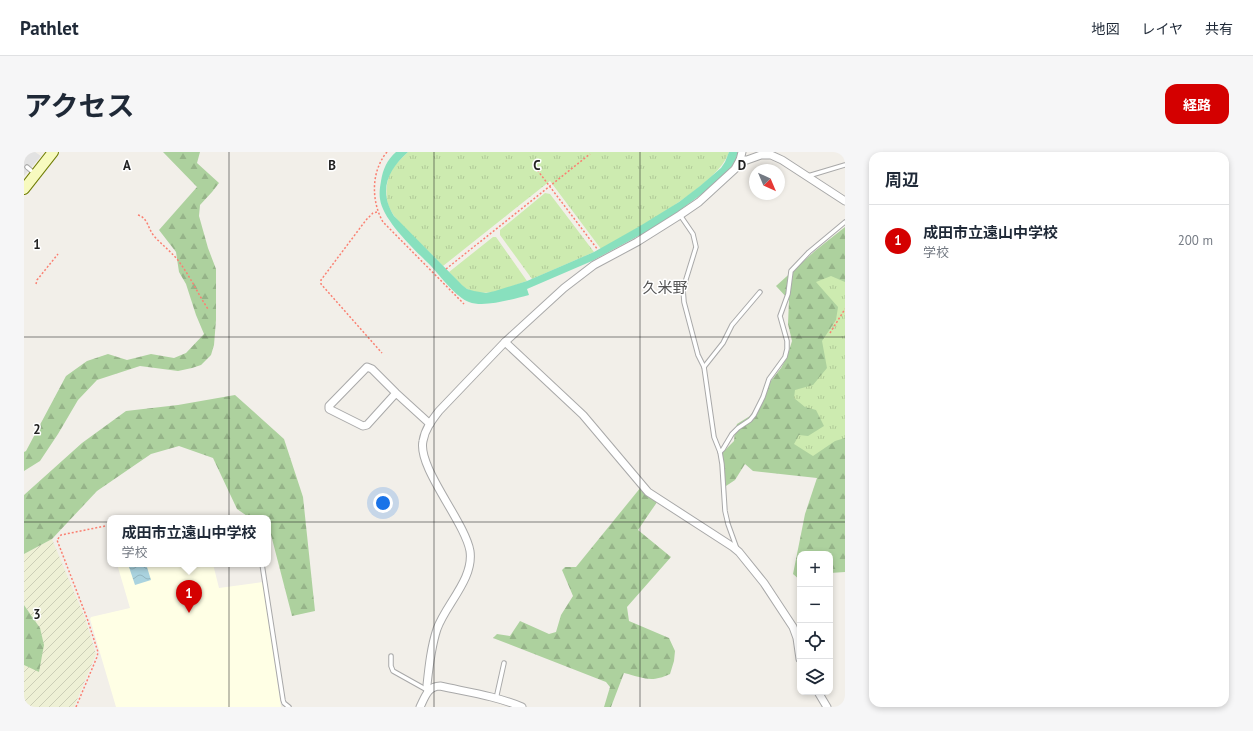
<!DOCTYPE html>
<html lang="ja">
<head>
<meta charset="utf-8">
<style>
  body { margin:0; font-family:"PT Sans","Noto Sans JP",sans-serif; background:#f6f6f7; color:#1f2937 }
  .controls { position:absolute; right:12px; bottom:12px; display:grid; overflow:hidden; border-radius:8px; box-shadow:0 2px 6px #0003 }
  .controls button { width:36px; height:36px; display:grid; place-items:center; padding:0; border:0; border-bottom:1px solid #e0e1e3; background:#fff; color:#1f2937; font:20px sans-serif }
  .compass { position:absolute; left:725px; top:12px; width:36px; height:36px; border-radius:50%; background:#fff; box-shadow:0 2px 6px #0003; rotate:136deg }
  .you { position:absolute; left:359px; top:351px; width:14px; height:14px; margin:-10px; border:3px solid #fff; border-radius:50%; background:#1a73e8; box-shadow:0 0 0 6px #1a73e833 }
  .badge { display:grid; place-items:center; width:26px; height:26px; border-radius:50%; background:#d40000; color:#fff; font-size:13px; font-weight:700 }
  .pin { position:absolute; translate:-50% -33px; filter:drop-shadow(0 1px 2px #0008) }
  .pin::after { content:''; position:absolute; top:21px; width:14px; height:12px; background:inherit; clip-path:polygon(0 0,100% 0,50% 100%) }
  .popup { position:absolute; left:83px; top:363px; width:164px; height:52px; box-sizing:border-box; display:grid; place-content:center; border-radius:8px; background:#fff; filter:drop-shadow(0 1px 3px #0005); font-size:13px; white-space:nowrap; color:#747a83 }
  .popup b { font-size:15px; color:#1f2937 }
  .popup::after { content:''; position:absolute; left:50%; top:100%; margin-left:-8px; border:8px solid transparent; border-top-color:#fff }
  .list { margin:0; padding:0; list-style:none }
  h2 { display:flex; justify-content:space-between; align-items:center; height:52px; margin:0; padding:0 16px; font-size:17px }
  h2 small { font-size:13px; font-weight:400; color:#747a83 }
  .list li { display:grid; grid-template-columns:26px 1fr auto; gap:12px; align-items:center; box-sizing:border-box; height:72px; padding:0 16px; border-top:1px solid #e0e1e3 }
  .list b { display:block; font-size:15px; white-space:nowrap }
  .list p { margin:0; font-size:13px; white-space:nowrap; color:#747a83 }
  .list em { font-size:13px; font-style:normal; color:#747a83 }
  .icon { flex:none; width:22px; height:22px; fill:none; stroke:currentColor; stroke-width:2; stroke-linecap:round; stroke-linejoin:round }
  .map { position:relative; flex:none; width:821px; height:555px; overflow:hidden; border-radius:12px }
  header { display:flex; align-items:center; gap:24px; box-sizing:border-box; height:56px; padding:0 20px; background:#fff; border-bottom:1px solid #e0e1e3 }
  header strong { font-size:19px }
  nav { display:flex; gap:22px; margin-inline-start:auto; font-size:14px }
  .intro { display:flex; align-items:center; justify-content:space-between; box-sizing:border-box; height:96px; padding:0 24px }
  h1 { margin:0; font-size:28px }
  .button { padding:10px 18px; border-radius:12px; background:#d40000; color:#fff; font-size:14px; font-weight:700 }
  main { display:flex; gap:24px; padding:0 24px }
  aside { flex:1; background:#fff; border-radius:12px; box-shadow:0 2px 6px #0003 }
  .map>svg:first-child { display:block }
</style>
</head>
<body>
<header>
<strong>Pathlet</strong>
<nav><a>地図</a><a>レイヤ</a><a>共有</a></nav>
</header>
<div class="intro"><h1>アクセス</h1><a class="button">経路</a></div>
<main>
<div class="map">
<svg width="821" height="555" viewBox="0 0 821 555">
  <defs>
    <pattern id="farmland-furrows" width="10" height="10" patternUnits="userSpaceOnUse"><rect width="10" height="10" fill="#eef0d5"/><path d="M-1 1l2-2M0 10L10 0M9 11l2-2" fill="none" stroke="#ccceb7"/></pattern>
    <pattern id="grass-tufts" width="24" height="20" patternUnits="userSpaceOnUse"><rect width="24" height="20" fill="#cdebb0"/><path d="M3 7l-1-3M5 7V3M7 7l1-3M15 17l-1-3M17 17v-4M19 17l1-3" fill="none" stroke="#b0c997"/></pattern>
    <pattern id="forest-firs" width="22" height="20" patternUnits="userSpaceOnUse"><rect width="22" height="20" fill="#add19e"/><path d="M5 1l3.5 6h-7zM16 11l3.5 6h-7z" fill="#95b388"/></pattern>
    <pattern id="water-waves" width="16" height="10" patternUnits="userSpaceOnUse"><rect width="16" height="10" fill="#aad3df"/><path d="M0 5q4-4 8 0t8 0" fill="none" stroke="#92b5bf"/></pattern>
  </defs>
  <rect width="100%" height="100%" fill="#f2efe9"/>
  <polygon fill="#ffffe5" points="93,412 189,412 195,436 239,430 257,555 92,555 66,467 67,465 106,456"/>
  <polygon fill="url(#farmland-furrows)" points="28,387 61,466 72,502 50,555 0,555 0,513 15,519 16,476 0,453 0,402"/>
  <g fill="url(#grass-tufts)">
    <path d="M384 0H705C695 33 608 79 577 97L526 29 419 114C409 103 398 93 388 83 380 75 371 67 366 57 360 46 362 26 369 16 373 10 379 5 384 0Z"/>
    <polygon points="521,41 526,42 570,100 508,127 476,83 476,78"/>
    <polygon points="821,78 821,296 793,326 713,287 768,213 782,142"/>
    <path d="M469 85H472L503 129C485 135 462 147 443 137 436 133 430 125 425 120Z"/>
  </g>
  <g fill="url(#forest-firs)">
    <polygon points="139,0 176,0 173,11 195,31 188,40 176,53 175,64 184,96 192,117 192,168 190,193 187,203 177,213 168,216 154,219 116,214 73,228 54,248 34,282 16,309 0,319 0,300 2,299 42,224 63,209 84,202 103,208 127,202 150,206 162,201 180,182 172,163 162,132 155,120 152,100 135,78 173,35"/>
    <polygon points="821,75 821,130 807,124 792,130 814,155 812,168 798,189 803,216 789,233 771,238 770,246 781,255 792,258 800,274 784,284 775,283 770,292 789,304 811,289 821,286 821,420 806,421 806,402 776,402 776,428 769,422 781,362 793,326 729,319 721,312 711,328 702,334 697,302 710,289 711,278 713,272 726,264 738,246 746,230 757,216 763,205 768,189 764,172 765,148 752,134 792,98"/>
    <polygon points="211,243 260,287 279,345 291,459 268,464 246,379 244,378 244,366 226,366 213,357 189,306 155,294 127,302 73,339 28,387 0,402 0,343 58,291 102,259 154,253"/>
    <path d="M617 335 633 350 614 378 647 405 603 455 605 469 645 486 651 499 650 509 646 522C627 531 620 526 600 521L587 555H580L586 535 582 530 469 486 473 482 486 484 496 469 525 482 532 480 537 463 549 444 538 418 541 415H552Z"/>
    <polygon points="0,453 16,476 20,493 15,520 0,513"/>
  </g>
  <path fill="#88e0be" d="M372 0H384C364 18 354 38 370 64L438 133 443 137 450 139 462 141 471 139 503 129 570 100 616 74 655 50 676 34 697 16 701 10 705 0H714L711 10 706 17 686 36 648 64 620 81 568 109 503 137 505 143C489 147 460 156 445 150 433 146 416 124 407 114 392 99 359 69 356 47 355 41 356 35 357 29 359 17 363 8 372 0Z"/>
  <polygon fill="#e2e2e2" points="0,0 11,0 17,4 0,24"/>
  <polygon fill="url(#water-waves)" points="104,412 122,412 127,428 111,433"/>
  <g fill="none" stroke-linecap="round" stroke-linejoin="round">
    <defs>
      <g id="lane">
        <polyline points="3,15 11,22"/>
        <polyline points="784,24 821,13"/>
        <polyline points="656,63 669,82 672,95 659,137 660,150 674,203 680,215 690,285 696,300 698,312 701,359 704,372 713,397"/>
        <polyline points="680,215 699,191 708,173 736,140"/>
        <polyline points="696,300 699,297 708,282 714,276 726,268 730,263 739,245 745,227 761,205 763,197 763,189 756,164 764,142 767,119 785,100 821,70"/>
        <polyline points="238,412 259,548 260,551 265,555"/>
        <polyline points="367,504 367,514 369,519 403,538"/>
        <polyline points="472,547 480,511"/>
      </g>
      <g id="street">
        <polyline points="716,8 723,8 737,3 747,3 758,8 821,49"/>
        <polyline points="481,190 559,263 624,340 709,395 715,400 740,431 769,475 773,486 776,507"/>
        <polyline points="372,241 343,273 339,274 305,257 305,254 343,215 348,217 372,241 406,272"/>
        <path d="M404 539 403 533C405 514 407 495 413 477 422 452 450 427 446 399 441 370 393 315 399 289 401 277 408 268 415 259L481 190 540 136 570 113 613 90 656 63 675 50 711 17 716 8 718 0"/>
        <polyline points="794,540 803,555"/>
        <path d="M396 555C401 545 404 534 416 534 443 540 472 544 498 555"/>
      </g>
      <polyline id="secondary" points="0,37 29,0"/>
    </defs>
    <use href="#lane" stroke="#a9a9a9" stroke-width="5.5"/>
    <use href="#street" stroke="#a9a9a9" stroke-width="9"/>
    <use href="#secondary" stroke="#707d05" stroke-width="12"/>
    <g stroke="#fa8072" stroke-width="1.5" stroke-dasharray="2 2" stroke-linecap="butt">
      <path d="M363 0C347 19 347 49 359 70L440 152"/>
      <polyline points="511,15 574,98"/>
      <polyline points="353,60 349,61 342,68 297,128 297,132 358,201"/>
      <path d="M114 63C124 66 124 77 130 84 139 94 149 101 156 111 167 126 174 142 184 157"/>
      <polyline points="422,117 566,2"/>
      <polyline points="12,132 13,128 34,102"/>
      <polyline points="806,181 821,157"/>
      <polyline points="52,555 73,505 74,500 63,466 33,388 37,383 86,373"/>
    </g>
    <use href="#lane" stroke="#fff" stroke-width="3.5"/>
    <use href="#street" stroke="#fff" stroke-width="7"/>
    <use href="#secondary" stroke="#f7fabf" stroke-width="10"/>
  </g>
  <path fill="none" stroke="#222" stroke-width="1" stroke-opacity="0.55" d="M205 0V555M410 0V555M616 0V555M0 185H821M0 370H821"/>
  <g text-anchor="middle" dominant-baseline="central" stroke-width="3" stroke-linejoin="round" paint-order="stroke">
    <g font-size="15" fill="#555" stroke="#fff">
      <text x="641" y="135">久米野</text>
    </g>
  </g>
  <g font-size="13" text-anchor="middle" font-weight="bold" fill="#222" stroke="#fff" stroke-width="3" stroke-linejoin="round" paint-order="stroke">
    <text x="103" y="18">A</text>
    <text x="308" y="18">B</text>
    <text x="513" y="18">C</text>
    <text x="718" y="18">D</text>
    <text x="13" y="97">1</text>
    <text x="13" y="282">2</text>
    <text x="13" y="467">3</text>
  </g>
</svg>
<div class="controls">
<button>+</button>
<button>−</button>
<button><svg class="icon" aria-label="locate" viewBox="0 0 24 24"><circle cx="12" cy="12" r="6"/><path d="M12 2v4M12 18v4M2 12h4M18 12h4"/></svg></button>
<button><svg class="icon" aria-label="layers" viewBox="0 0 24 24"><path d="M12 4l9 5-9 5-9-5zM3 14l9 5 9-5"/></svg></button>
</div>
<svg class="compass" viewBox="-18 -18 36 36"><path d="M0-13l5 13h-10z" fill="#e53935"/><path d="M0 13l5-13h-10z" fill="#747a83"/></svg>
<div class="you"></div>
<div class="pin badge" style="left:165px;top:461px">1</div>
<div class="popup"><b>成田市立遠山中学校</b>学校</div>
</div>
<aside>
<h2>周辺<small></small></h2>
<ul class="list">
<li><span class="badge">1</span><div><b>成田市立遠山中学校</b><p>学校</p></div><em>200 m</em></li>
</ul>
</aside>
</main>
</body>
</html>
